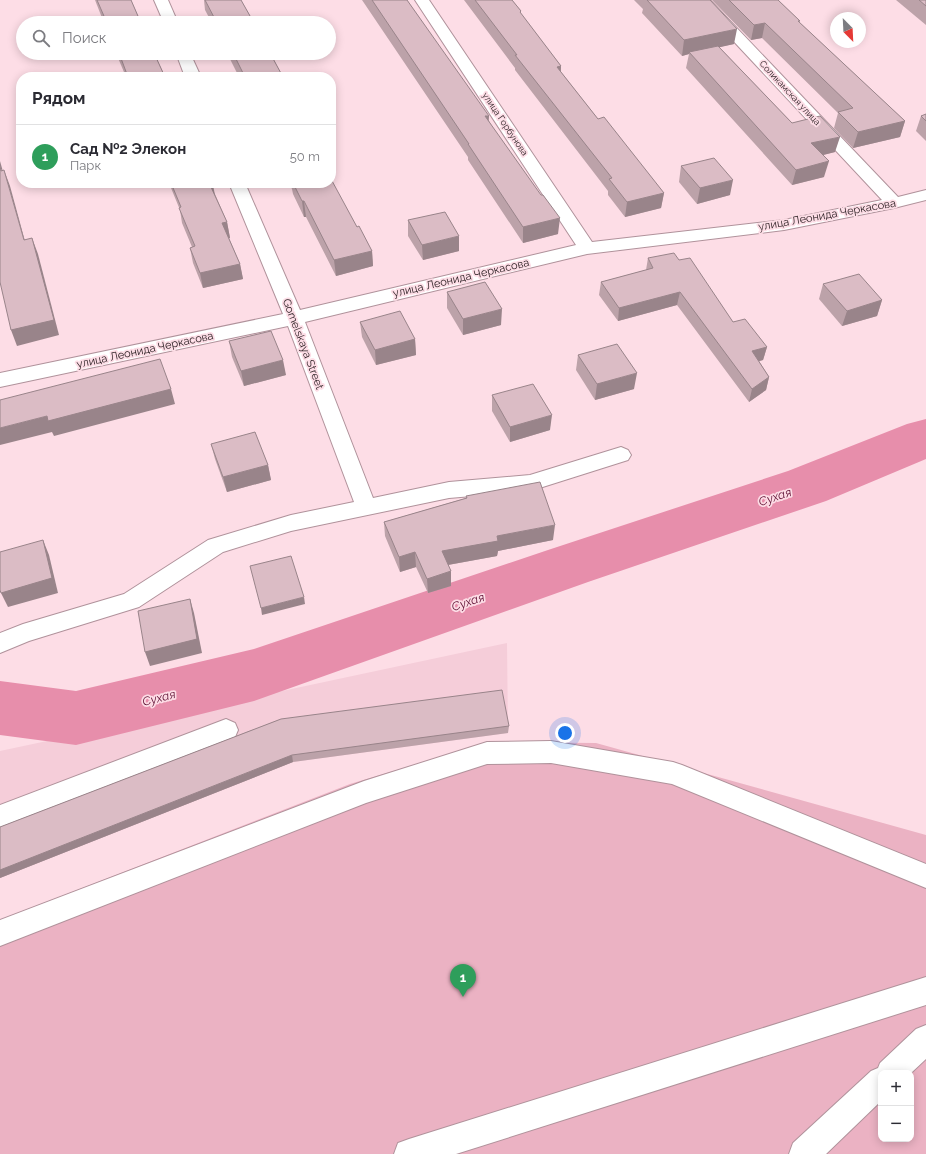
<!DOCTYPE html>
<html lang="ru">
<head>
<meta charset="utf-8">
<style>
  body { margin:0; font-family:Raleway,sans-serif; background:#f2f2f3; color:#2b2b33 }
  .controls { position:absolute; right:12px; bottom:12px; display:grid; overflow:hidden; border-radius:8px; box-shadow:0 2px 10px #0003 }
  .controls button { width:36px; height:36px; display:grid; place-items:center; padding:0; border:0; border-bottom:1px solid #e1e1e2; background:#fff; color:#2b2b33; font:20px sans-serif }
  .compass { position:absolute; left:830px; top:12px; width:36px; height:36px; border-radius:50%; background:#fff; box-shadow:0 2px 10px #0003; rotate:156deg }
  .you { position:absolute; left:565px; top:733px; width:14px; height:14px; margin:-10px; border:3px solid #fff; border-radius:50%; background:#1a73e8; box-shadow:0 0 0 6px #1a73e833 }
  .badge { display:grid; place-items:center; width:26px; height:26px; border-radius:50%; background:#db2777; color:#fff; font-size:13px; font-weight:700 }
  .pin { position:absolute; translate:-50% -33px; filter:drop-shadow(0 1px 2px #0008) }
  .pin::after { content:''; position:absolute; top:21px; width:14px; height:12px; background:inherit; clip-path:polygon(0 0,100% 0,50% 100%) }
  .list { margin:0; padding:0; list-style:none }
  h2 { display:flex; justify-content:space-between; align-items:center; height:52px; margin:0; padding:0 16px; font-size:17px }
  h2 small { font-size:13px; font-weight:400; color:#7c7c81 }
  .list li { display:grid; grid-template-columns:26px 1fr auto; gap:12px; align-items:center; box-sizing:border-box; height:64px; padding:0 16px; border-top:1px solid #e1e1e2 }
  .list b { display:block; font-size:15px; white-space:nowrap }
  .list p { margin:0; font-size:13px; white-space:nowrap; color:#7c7c81 }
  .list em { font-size:13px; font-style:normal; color:#7c7c81 }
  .icon { flex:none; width:22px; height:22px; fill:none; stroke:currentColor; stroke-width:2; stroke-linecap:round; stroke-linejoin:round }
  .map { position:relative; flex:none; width:926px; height:1154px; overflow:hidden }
  .search { position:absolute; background:#fff; box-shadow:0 2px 10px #0003; left:16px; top:16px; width:320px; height:44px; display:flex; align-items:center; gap:10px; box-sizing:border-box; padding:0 14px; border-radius:22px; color:#7c7c81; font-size:15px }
  .panel { position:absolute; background:#fff; box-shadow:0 2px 10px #0003; left:16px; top:72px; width:320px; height:116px; border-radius:16px }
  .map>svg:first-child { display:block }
</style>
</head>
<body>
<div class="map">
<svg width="926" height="1154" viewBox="0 0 926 1154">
  <rect width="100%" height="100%" fill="#fddde6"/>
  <polygon fill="#f5cdd9" points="507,643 508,733 293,762 0,878 0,751"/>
  <path fill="#ebb2c3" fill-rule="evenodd" d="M490 742 596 743 926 835V1154H0V920L350 784ZM881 1073H911V1139H881Z"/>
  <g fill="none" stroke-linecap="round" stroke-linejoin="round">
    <polygon fill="#e78eab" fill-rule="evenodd" points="926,419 926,459 826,501 588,582 254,701 76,745 0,735 0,681 76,691 254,649 548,550 788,471 907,424"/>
    <defs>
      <g id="minor">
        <polygon points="154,0 168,0 178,23 164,23"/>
        <polygon points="415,0 429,0 592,242 784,220 882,200 695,0 710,0 898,197 926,190 926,200 894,208 784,230 587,254 305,322 373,498 449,482 530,475 621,447 628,450 631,455 628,460 530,491 449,498 291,531 223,552 139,607 29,641 0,653 0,633 23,624 124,594 208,540 291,515 354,502 288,326 0,387 0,373 283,314 229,183 245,183 300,310 576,245"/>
        <polygon points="176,53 190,53 201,77 185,77"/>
        <polygon points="226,719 235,723 238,730 235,737 0,829 0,805"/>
        <polygon points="551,741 673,762 682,765 926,864 926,888 672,784 551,763 487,764 366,803 0,946 0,920 364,781 487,742"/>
        <polygon points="926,977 926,1005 456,1154 394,1154 398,1143 409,1139"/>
        <polygon points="926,1025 926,1059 911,1073 881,1073 881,1101 826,1154 789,1154 793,1143 871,1071 878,1068 880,1063 916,1029"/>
      </g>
    </defs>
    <use href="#minor" stroke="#b0929b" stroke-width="2"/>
    <use href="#minor" fill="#fff" fill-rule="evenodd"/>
  </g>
  <g fill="#bca2a9">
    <polygon points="95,0 131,0 141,23 104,23"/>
    <polygon points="204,0 241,0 254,23 212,23 205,10"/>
    <polygon points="362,0 407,0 489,121 558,234 523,243 468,160 468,157"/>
    <polygon points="464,0 512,0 521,11 521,14 561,66 561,72 598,119 664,193 661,208 625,217 608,195 608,191 515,70 515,68"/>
    <polygon points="634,0 710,0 734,44 719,47 792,123 835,152 823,155 824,177 792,185 686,68 689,54 682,56 642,13 643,9"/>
    <polygon points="712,0 778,0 800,21 799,22 905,121 900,137 853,148 834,128 838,113 762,38 751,40"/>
    <polygon points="896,0 926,0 926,25"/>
    <polygon points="116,53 154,53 165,77 126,77"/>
    <polygon points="227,53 270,53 283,77 239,77"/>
    <polygon points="926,114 926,141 916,131 921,116"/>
    <polygon points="681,166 730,195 697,204 679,182"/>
    <polygon points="169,183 212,183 213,186 215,194 227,222 230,238 229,238 240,264 243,279 203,288 193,263 190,248 192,247 182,223 180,210"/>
    <polygon points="289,183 331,183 357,227 372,251 373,266 336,276 306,217 304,217 293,194 292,189"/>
    <polygon points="408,220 459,251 423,260 408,236"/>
    <polygon points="648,258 679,260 733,322 767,347 763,360 759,361 769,377 766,390 749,402 677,305 618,321 599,295 601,282 646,270"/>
    <polygon points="823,284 882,300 877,316 842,326 819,299"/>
    <polygon points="447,292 501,325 463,335 447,308"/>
    <polygon points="360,322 415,339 416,355 376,365 362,337"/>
    <polygon points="229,341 286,375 244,386 232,357"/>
    <polygon points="578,355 634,389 595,400 576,370"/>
    <polygon points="492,395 550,430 510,442 492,411"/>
    <polygon points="211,444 268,465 271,480 227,492 215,459"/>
    <polygon points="466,496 553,540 498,551 497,556 448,565 451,586 428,593 416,567 400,572 385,536 384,522 466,498"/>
    <polygon points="281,719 509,726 508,733 293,762 0,878 0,827"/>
  </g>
  <g fill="#99848a">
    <polygon points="765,23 762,38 751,40 754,25"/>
    <polygon points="737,29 734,44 690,54 689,52 689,54 682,56 684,40"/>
    <polygon points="561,66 560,82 557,67"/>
    <polygon points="485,116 489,116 488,131"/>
    <polygon points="905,121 900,137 853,148 858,132"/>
    <polygon points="840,137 835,152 807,159 811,143"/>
    <polygon points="0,161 7,186 0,166"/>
    <polygon points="829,161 824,177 792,185 796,170"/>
    <polygon points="4,170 10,186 29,256 24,240"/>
    <polygon points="733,180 730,195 697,204 700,188"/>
    <polygon points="213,186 216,202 211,187"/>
    <polygon points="664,193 661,208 625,217 627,202"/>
    <polygon points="302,201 304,201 306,217 304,217"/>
    <polygon points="560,218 558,234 523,243 523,227"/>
    <polygon points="227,222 230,238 225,239 222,223"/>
    <polygon points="459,236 459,251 423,260 422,245"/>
    <polygon points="32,238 38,254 59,335 17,346 11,330"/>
    <polygon points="372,251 373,266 336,276 334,260"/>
    <polygon points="240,264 243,279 203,288 200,273"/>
    <polygon points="680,292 677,305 618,321 619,308"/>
    <polygon points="882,300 877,316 842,326 847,311"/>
    <polygon points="502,309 501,325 463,335 463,319"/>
    <polygon points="415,339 416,355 376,365 375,350"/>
    <polygon points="767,347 763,360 749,364 752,351"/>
    <polygon points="283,360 286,375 244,386 241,371"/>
    <polygon points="637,373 634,389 595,400 597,384"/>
    <polygon points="769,377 766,390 749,402 752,389"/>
    <polygon points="171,389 175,404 54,436 52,432 0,445 0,428 47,416"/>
    <polygon points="552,415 550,430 510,442 510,427"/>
    <polygon points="268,465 271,480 227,492 223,477"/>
    <polygon points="555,525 553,540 498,551 497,556 442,566 442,551 497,536"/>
    <polygon points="43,540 49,555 58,593 8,607 1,593"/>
    <polygon points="415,552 416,567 400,572 399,557"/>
    <polygon points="451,571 451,586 428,593 427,579"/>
    <polygon points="304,597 305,604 262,615 261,608"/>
    <polygon points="190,599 194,613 202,653 150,666 145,652"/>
    <polygon points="292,755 293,762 0,878 0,870"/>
  </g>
  <g fill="#dbbcc5" stroke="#99848a">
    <polygon points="97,0 131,0 141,23 107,23"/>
    <polygon points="205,0 241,0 254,23 217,23"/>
    <polygon points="372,0 407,0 489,116 485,116 541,195 543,195 560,218 523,227 468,144 469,144"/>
    <polygon points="475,0 512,0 521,11 520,12 561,66 557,67 598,119 604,117 664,193 627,202 609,179 612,178 515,55 517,55"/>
    <polygon points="647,0 710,0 737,29 684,40"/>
    <polygon points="729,0 778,0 800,21 798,21 905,121 858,132 838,112 853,108 765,23 754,25"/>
    <polygon points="919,0 926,0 926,6"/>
    <polygon points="718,46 792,123 820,116 840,137 811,143 829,161 796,170 689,52"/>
    <polygon points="119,53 154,53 165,77 128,77"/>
    <polygon points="233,53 270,53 283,77 245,77"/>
    <polygon points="926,114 926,121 921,116"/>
    <polygon points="714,158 733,180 700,188 681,166"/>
    <polygon points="0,166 1,171 4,170 24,240 32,238 54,320 11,330 0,282"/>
    <polygon points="331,179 357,227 359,226 372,251 334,260 304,201 302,201 293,183 331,183"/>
    <polygon points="171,183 212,183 213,186 211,187 227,222 222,223 240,264 200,273 190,248 195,246 179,208 181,207"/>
    <polygon points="445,212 459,236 422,245 408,220"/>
    <polygon points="674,253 679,260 690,258 733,322 745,319 767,347 752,351 769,377 752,389 680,292 619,308 601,282 653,268 648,258"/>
    <polygon points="859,274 882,300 847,311 823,284"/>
    <polygon points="485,282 502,309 463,319 447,292"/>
    <polygon points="400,311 415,339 375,350 360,322"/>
    <polygon points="271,331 283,360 241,371 229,341"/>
    <polygon points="617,344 637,373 597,384 578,355"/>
    <polygon points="160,359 171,389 48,421 47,416 0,428 0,400"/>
    <polygon points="533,384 552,415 510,427 492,395"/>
    <polygon points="255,432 268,465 223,477 211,444"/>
    <polygon points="540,482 555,525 497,536 498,541 442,551 451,571 427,579 415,552 399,557 384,522 467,498 466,496"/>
    <polygon points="43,540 52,578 1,593 0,590 0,552"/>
    <polygon points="291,556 304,597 261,608 250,566"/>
    <polygon points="190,599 197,639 145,652 138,611"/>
    <polygon points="502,690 509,726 292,755 0,870 0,827 281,719"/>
  </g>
  <g text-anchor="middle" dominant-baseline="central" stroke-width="3.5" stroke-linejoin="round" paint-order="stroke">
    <g font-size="9" fill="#281d20" stroke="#fddde6">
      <text transform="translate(790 93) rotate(47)">Соликамская улица</text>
      <text transform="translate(505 124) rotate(56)">улица Горбунова</text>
    </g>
    <g font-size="11" fill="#281d20" stroke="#fddde6">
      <text transform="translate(827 215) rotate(-10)">улица Леонида Черкасова</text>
      <text transform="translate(461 278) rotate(-13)">улица Леонида Черкасова</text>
      <text transform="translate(303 344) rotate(69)">Gomelskaya Street</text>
      <text transform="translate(145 350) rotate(-12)">улица Леонида Черкасова</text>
    </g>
    <g font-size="12" font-style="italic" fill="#5e0f33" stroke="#fddde6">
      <text transform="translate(775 497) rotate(-19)">Сухая</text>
      <text transform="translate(468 602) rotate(-19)">Сухая</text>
      <text transform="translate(159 698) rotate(-14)">Сухая</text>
    </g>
  </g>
</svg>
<div class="controls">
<button>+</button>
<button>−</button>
</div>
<svg class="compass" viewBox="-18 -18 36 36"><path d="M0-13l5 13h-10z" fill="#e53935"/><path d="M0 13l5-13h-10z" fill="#7c7c81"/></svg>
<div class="you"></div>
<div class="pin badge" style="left:463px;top:997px;background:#2e9e5b">1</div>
<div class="search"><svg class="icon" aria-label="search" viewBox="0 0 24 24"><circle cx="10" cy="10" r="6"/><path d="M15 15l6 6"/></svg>Поиск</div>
<section class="panel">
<h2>Рядом<small></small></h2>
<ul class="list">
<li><span class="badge" style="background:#2e9e5b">1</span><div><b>Сад №2 Элекон</b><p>Парк</p></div><em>50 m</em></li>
</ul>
</section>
</div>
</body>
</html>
